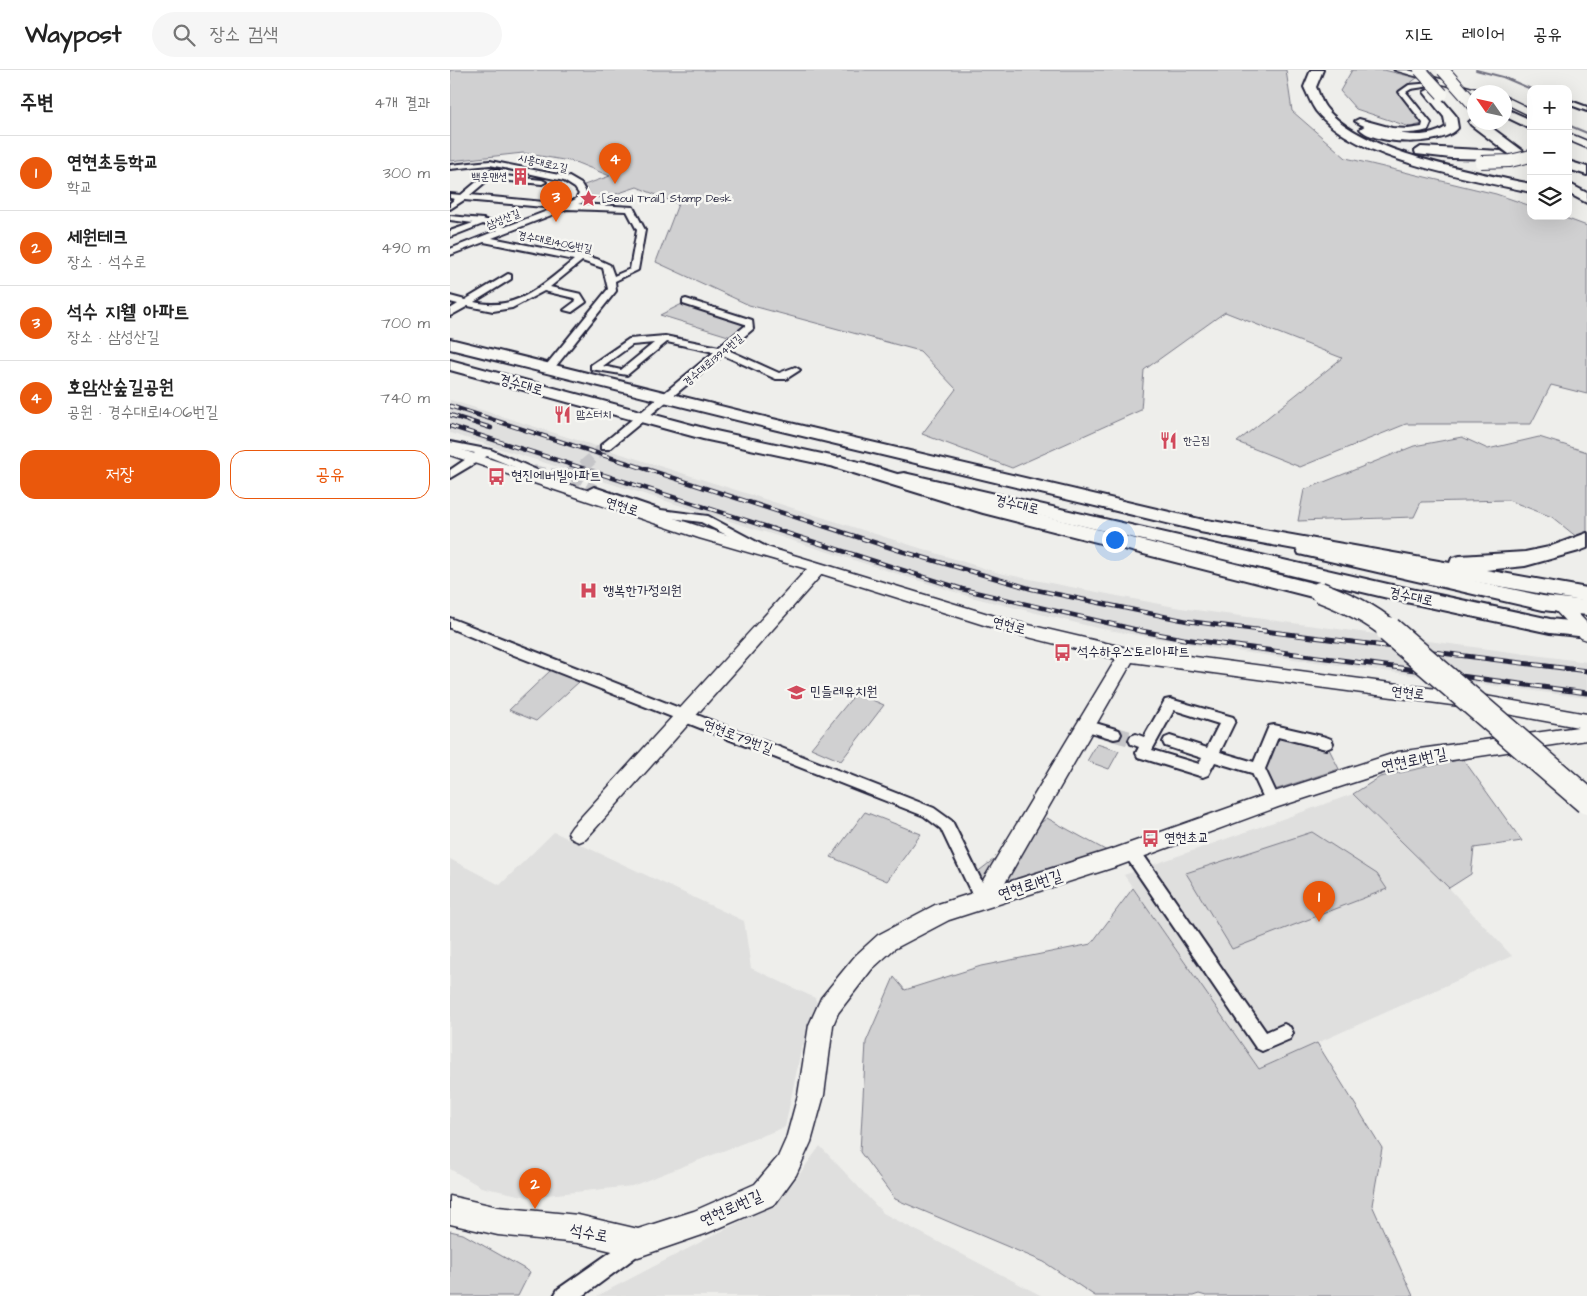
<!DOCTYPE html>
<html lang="ko">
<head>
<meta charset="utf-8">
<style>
  body { margin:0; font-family:"Architects Daughter","Poor Story",sans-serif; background:#f6f6f6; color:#222 }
  .controls { position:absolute; right:15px; top:15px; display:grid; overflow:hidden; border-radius:10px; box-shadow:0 5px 20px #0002 }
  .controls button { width:45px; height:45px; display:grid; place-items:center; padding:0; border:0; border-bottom:1px solid #e0e0e0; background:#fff; color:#222; font:25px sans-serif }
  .compass { position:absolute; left:1017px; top:15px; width:45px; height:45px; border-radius:50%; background:#fff; box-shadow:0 5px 20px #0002; rotate:304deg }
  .you { position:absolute; left:664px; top:469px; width:18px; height:18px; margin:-12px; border:4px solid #fff; border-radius:50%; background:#1a73e8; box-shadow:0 0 0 8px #1a73e833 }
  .badge { display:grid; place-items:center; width:32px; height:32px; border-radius:50%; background:#ea580c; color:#fff; font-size:16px; font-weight:700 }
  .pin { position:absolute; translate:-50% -41px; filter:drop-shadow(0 1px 2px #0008) }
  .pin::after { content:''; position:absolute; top:26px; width:18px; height:15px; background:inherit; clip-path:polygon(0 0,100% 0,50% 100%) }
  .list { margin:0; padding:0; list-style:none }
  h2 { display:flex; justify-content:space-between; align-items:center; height:65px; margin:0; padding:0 20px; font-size:21px }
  h2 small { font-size:16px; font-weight:400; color:#767676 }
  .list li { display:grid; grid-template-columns:32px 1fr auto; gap:15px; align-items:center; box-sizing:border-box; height:75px; padding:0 20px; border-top:1px solid #e0e0e0 }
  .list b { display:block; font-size:19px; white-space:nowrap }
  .list p { margin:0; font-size:16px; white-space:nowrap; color:#767676 }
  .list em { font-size:16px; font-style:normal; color:#767676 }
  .actions { display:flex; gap:10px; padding:15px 20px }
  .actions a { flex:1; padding:11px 0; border:1px solid #ea580c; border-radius:15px; text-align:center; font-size:18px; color:#ea580c }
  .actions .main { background:#ea580c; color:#fff }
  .icon { flex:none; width:28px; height:28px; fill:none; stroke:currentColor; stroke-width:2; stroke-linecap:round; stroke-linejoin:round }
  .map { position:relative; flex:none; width:1137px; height:1226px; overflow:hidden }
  header { display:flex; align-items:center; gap:30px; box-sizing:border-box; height:70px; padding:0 25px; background:#fff; border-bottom:1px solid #e0e0e0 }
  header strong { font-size:24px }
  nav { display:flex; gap:28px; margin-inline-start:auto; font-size:18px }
  .search { width:350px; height:45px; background:#f6f6f6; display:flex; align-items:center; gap:12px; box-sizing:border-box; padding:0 18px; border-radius:28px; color:#767676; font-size:19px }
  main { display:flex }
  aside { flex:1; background:#fff }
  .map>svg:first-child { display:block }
</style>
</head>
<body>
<header>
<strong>Waypost</strong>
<div class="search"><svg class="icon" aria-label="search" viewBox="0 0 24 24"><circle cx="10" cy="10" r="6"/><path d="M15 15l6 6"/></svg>장소 검색</div>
<nav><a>지도</a><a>레이어</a><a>공유</a></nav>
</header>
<main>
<aside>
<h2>주변<small>4개 결과</small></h2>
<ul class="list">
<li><span class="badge">1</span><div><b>연현초등학교</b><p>학교</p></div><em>300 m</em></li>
<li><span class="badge">2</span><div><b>세원테크</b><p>장소 · 석수로</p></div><em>490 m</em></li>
<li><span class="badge">3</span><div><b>석수 지웰 아파트</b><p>장소 · 삼성산길</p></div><em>700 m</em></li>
<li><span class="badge">4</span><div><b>호암산숲길공원</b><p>공원 · 경수대로1406번길</p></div><em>740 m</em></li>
</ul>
<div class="actions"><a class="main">저장</a><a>공유</a></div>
</aside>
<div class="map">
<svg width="1137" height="1226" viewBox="0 0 1137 1226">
  <rect width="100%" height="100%" fill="#eeeeeb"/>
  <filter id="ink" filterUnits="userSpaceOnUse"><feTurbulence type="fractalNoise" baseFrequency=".02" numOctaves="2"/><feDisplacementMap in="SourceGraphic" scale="10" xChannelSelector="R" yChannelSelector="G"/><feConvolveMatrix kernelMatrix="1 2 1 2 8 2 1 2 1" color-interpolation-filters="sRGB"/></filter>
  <g filter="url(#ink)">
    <g fill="#dfdfde">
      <polygon points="0,330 549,503 730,538 1137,592 1137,628 762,578 647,558 521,527 0,363"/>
      <polygon points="903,724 999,818 1062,886 809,999 674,805"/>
      <polygon points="104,762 294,851 301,898 365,928 370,940 351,980 335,1057 182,1116 78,1127 31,1117 0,1099 0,789 50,815"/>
      <polygon points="370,1076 433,1143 592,1226 147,1226 316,1138 343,1113"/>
    </g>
    <g fill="#d0d0d1" stroke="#797986">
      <polygon points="0,0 836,0 842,41 896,88 1046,124 1081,136 1081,146 1110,146 1137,156 1137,324 1101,315 1081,354 956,354 850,397 787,372 892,288 775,242 694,300 691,340 562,398 472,364 506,319 470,281 299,235 206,192 228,134 187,117 154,128 137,126 134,115 160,106 125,92 73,83 0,91"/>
      <polygon points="902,0 934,0 967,8 948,22 972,54 960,57 906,39 890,21"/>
      <polygon points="236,232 299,252 288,269 210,245"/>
      <polygon points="1012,367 1038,379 1089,367 1137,382 1137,463 1128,468 1102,447 1058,430 971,432 964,447 848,451 854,420 964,376"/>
      <polygon points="101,600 130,611 86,651 59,640"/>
      <polygon points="406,623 434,635 391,691 361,678"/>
      <polygon points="824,660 876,673 889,699 818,722 808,699"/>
      <polygon points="647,674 669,681 659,699 637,691"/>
      <polygon points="1013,689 1072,771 1024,778 1021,804 999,818 903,724 930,707"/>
      <polygon points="415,742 471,764 437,811 381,787"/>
      <polygon points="597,748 668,787 533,830 521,807"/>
      <polygon points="862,762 927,804 937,819 782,879 736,803"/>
      <polygon points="683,818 809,999 867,973 932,1078 922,1135 963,1226 756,1226 749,1224 743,1226 645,1226 594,1192 445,1129 410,1082 416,972 444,907 455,920 531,896 641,874"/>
      <polygon points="0,1161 13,1164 80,1202 68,1226 0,1226"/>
    </g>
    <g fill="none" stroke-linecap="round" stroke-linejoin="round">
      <g stroke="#727281" stroke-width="2">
        <polyline points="1026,0 1053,7 1081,19"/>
        <polyline points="1118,55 1137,63"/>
      </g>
      <g stroke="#c5c5c8" stroke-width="12" stroke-dasharray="12 5.5" stroke-linecap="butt">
        <path d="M83 401C123 410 126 403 155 377"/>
        <polyline points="124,404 127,410 144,420"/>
      </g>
      <polyline stroke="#c5c5c8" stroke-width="15" stroke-dasharray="15 8" stroke-linecap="butt" points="664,664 686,670"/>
      <defs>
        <g id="street">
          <path d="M994 12V14L961 19 956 22 981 53 978 60C956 66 925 64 905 51L909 49 942 58 958 59 972 57 973 53 949 22 959 15Z"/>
          <polygon points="1118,30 1137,37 1137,41 1118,34"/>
          <path d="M40 91 119 107 131 114 137 124 132 133 128 134 183 137 195 160 188 200 165 211 166 221 102 301 93 299 158 219 153 198 132 191 100 217 131 224 136 232 122 242 114 240 126 231 124 228 94 221 62 238 43 241 18 236 0 246V239L8 234 0 232V226L15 230 58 204 61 205V209L24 232C68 242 92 215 124 190L34 172 0 185V179L48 160 33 154 0 167V161L23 153 0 150V146L33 149 55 157 105 138 14 130 0 139V133L5 129 0 128V124L11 125 42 99 49 101 44 105 92 110 96 112 92 114 39 109 20 125 115 134 126 129 129 124 125 118 114 111 40 95 0 99V95ZM117 139 177 141 187 160 180 199 164 206 160 195 147 189 42 168Z"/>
          <path d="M236 229 302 250 303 259 278 280 329 303 345 297 350 300 336 309H326L273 285 159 379H151V375L264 282 217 272 177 305 141 299V295L179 269 215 266 269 277 295 256V254L233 234V230ZM204 273 171 300 153 296 182 275Z"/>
          <polygon points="0,372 41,380 89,401 83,404 79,403 37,386 0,408 0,400 25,383 0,378"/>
          <polygon points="144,417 211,440 258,446 322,480 320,483 312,483 251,452 205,446 140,422 138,420"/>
          <polygon points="0,548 484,738 502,751 541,830 539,835 533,837 527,835 491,759 474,746 64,585 0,558"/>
          <path d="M720 629 783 647 785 651 770 682 804 692 819 656 824 655 876 667 881 669 883 673 881 677 876 679 828 667 815 699 830 731 827 735 822 737 817 735 802 703 765 692 758 705 753 707 688 687 686 683 689 677 681 674 679 670 681 666 686 664 694 667 715 630ZM724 640 769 654 757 678 720 666 715 668 713 672 715 676 752 688 749 694 702 680Z"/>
          <polygon points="635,650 669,660 671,664 669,668 664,669 630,659 628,655 630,651"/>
          <polygon points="682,775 688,777 816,962 834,954 840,957 843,963 840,969 812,981 806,978 676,787 674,782 676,777"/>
          <polygon points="188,1163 195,1166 198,1173 195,1180 133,1226 104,1226 108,1219"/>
        </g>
        <g id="secondary">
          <polygon points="944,0 958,0 1037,22 1024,23"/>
          <polygon points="1054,26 1081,39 1081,46 1054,33"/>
          <polygon points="1118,63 1137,71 1137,78 1118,70"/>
          <path d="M0 376 261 460 558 550 677 578 1024 624 1137 644V670L948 698 828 737 668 796 499 850 444 879 422 899 388 943 383 955 374 1025 361 1072 346 1105 325 1134 255 1164 188 1187 128 1173 48 1165 0 1154V1126L48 1137 128 1145 188 1159 244 1141 305 1114 328 1087 336 1069 348 1025 359 955 371 928 406 885 428 865 485 835 526 822 666 589 550 560 372 504 136 769 129 772 122 769 118 763 122 757 357 499 249 468 0 385ZM682 592 1024 638 1128 657 948 682 815 725 666 778 555 813Z"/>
          <polygon points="1109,528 1115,530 1137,553 1137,570 1131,568 1103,538 1100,534 1103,530"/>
        </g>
        <g id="primary">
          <polygon points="0,269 323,349 775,455 782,457 784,461 782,465 775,467 323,359 0,279"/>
          <polygon points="0,290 261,360 409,392 415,393 418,397 415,401 409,402 253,369 0,300"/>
          <polygon points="454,403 942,515 1100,549 1137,553 1137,567 1100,563 942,529 448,412 445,408 448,404"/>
          <polygon points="856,474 1093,526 1137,531 1137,545 1093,540 849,484 847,480 849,476"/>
        </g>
        <g id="highway">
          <path d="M861 0H873L866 17C869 23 871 32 876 38 911 83 1026 102 1081 114V122C1022 109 904 90 866 41 861 34 858 25 854 17Z"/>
          <path d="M980 19 984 20 1006 46 1008 58C993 77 924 75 910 59L916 55C940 61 973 73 996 57L994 47 974 22Z"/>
          <polygon points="1054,38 1081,50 1081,59 1054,46"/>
          <polygon points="1024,48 1024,52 1034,52 1077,84 1078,87 1077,90 1067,90 1021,55 1019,52"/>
          <polygon points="971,77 1051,81 1057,85 1051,89 1001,88 966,84 965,81"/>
          <polygon points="1118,91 1137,97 1137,105 1118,99"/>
          <polygon points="1118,113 1137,123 1137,133 1118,123"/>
          <polygon points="391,387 546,434 878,517 881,522 878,527 870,529 533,443 384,397 381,393 384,389"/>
          <polygon points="757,450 1000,493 1002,488 1010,486 1075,482 1099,477 1137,463 1137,478 1129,481 1075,496 1036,500 1137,518 1137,532 750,462 747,457 750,452"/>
        </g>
      </defs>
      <use href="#street" stroke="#22223b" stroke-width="4"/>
      <use href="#secondary" stroke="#22223b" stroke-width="3"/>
      <use href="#primary" stroke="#22223b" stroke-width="4"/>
      <use href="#highway" stroke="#22223b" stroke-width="4"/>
      <use href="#street" fill="#f6f6f2" fill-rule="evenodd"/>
      <use href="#secondary" fill="#f6f6f2" fill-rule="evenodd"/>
      <use href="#primary" fill="#f6f6f2" fill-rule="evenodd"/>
      <use href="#highway" fill="#f6f6f2" fill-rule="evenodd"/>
      <defs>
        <g id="rail-far1">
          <polyline points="0,336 451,481 582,519 737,551 816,561"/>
          <polyline points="0,345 41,358"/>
          <polyline points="0,356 512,519 692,561"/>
        </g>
        <g id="rail">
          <polyline points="686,560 734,569 1137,623"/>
          <polyline points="806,560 1137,601"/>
        </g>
      </defs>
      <use href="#rail-far1" stroke="#22223b" stroke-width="4.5"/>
      <use href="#rail" stroke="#22223b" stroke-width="5"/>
      <use href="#rail-far1" stroke="#f6f6f2" stroke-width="2.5" stroke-dasharray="8" stroke-linecap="butt"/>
      <use href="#rail" stroke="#f6f6f2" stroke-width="3" stroke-dasharray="10" stroke-linecap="butt"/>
      <defs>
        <g id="highway-bridge-far2">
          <polyline points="970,0 992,24"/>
          <polyline points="993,0 1024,35"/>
          <polyline points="1031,92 1060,91 1081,86"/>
        </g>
        <path id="highway-bridge-far1" d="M870 522C896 532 920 543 941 561"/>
        <polyline id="highway-bridge" points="939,560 1137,731"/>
      </defs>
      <use href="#highway-bridge-far2" stroke="#22223b" stroke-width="14" stroke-linecap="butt"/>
      <use href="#highway-bridge-far1" stroke="#22223b" stroke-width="23" stroke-linecap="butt"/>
      <use href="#highway-bridge" stroke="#22223b" stroke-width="29" stroke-linecap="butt"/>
      <use href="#highway-bridge-far2" stroke="#f6f6f2" stroke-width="12"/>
      <use href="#highway-bridge-far1" stroke="#f6f6f2" stroke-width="20"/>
      <use href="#highway-bridge" stroke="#f6f6f2" stroke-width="26"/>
    </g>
  </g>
  <defs>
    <symbol id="building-bare" viewBox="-9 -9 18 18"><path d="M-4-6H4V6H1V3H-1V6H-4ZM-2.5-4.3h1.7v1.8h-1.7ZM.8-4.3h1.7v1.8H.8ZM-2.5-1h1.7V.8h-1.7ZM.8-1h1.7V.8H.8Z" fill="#d1495b" stroke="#f6f6f2" stroke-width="2.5" paint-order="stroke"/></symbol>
    <symbol id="sight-bare" viewBox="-9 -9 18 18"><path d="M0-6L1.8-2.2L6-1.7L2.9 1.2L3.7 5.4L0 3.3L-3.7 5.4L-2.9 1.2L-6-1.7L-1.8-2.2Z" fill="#d1495b" stroke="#f6f6f2" stroke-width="2.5" paint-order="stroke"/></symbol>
    <symbol id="restaurant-bare" viewBox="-9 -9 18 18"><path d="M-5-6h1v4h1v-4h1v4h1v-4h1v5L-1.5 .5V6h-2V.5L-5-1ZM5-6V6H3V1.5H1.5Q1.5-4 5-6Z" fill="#d1495b" stroke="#f6f6f2" stroke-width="2.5" paint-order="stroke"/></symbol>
    <symbol id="bus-bare" viewBox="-9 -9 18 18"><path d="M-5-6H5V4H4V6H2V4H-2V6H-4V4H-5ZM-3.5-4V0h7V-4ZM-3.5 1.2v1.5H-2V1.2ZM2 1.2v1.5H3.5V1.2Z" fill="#d1495b" stroke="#f6f6f2" stroke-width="2.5" paint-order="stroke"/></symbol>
    <symbol id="hospital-bare" viewBox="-9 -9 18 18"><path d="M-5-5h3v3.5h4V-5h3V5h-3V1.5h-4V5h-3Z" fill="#d1495b" stroke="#f6f6f2" stroke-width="2.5" paint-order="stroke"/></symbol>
    <symbol id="school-bare" viewBox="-9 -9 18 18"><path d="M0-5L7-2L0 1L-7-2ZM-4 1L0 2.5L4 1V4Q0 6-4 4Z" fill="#d1495b" stroke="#f6f6f2" stroke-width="2.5" paint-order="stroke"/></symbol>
  </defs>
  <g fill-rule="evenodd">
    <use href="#building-bare" x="58" y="94" width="25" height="25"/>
    <use href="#sight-bare" x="126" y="116" width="25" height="25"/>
    <use href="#restaurant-bare" x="100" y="332" width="25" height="25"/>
    <use href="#restaurant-bare" x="706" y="358" width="25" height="25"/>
    <use href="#bus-bare" x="34" y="394" width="25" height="25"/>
    <use href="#hospital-bare" x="126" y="508" width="25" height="25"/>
    <use href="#bus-bare" x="600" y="570" width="25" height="25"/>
    <use href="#school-bare" x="334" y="610" width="25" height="25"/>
    <use href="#bus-bare" x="688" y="756" width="25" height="25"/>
  </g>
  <g text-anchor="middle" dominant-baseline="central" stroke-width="5" stroke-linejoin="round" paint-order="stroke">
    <g font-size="11" fill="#22223b" stroke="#f6f6f2">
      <text transform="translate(93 93) rotate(13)">시흥대로2길</text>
      <text transform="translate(53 149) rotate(-22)">삼성산길</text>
      <text transform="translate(105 172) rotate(11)">경수대로1406번길</text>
      <text transform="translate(263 290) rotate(-40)">경수대로1394번길</text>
    </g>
    <g font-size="11" fill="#22223b" stroke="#f6f6f2" text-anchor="start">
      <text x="57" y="106" text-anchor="end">백운맨션</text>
      <text x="152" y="128">[Seoul Trail] Stamp Desk</text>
      <text x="126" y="344">맘스터치</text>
      <text x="733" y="370">한근집</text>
    </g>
    <g font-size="14" fill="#22223b" stroke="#f6f6f2">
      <text transform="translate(71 315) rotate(16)">경수대로</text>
      <text transform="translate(567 435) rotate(13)">경수대로</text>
      <text transform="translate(172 437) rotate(18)">연현로</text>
      <text transform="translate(961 527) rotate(12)">경수대로</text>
      <text transform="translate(559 556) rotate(15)">연현로</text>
      <text transform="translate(958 623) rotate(7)">연현로</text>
      <text transform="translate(288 667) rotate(21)">연현로79번길</text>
    </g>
    <g font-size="14" fill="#22223b" stroke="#f6f6f2" text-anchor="start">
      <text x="61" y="406">현진에버빌아파트</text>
      <text x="153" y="521">행복한가정의원</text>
      <text x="627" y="582">석수하우스토리아파트</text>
      <text x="360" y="622">민들레유치원</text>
      <text x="714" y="768">연현초교</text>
    </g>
    <g font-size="16" fill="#22223b" stroke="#f6f6f2">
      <text transform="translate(964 690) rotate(-12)">연현로1번길</text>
      <text transform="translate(580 815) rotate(-18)">연현로1번길</text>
      <text transform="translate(281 1138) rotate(-24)">연현로1번길</text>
      <text transform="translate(139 1163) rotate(11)">석수로</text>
    </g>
  </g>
</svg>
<div class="controls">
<button>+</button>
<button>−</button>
<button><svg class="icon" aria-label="layers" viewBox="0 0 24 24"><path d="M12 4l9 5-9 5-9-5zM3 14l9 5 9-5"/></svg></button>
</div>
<svg class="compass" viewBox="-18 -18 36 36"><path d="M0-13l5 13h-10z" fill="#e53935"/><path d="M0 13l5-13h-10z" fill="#767676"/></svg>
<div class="you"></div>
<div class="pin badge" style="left:869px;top:852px">1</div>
<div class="pin badge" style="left:85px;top:1139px">2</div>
<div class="pin badge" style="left:106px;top:152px">3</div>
<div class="pin badge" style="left:165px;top:114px">4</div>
</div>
</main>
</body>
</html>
